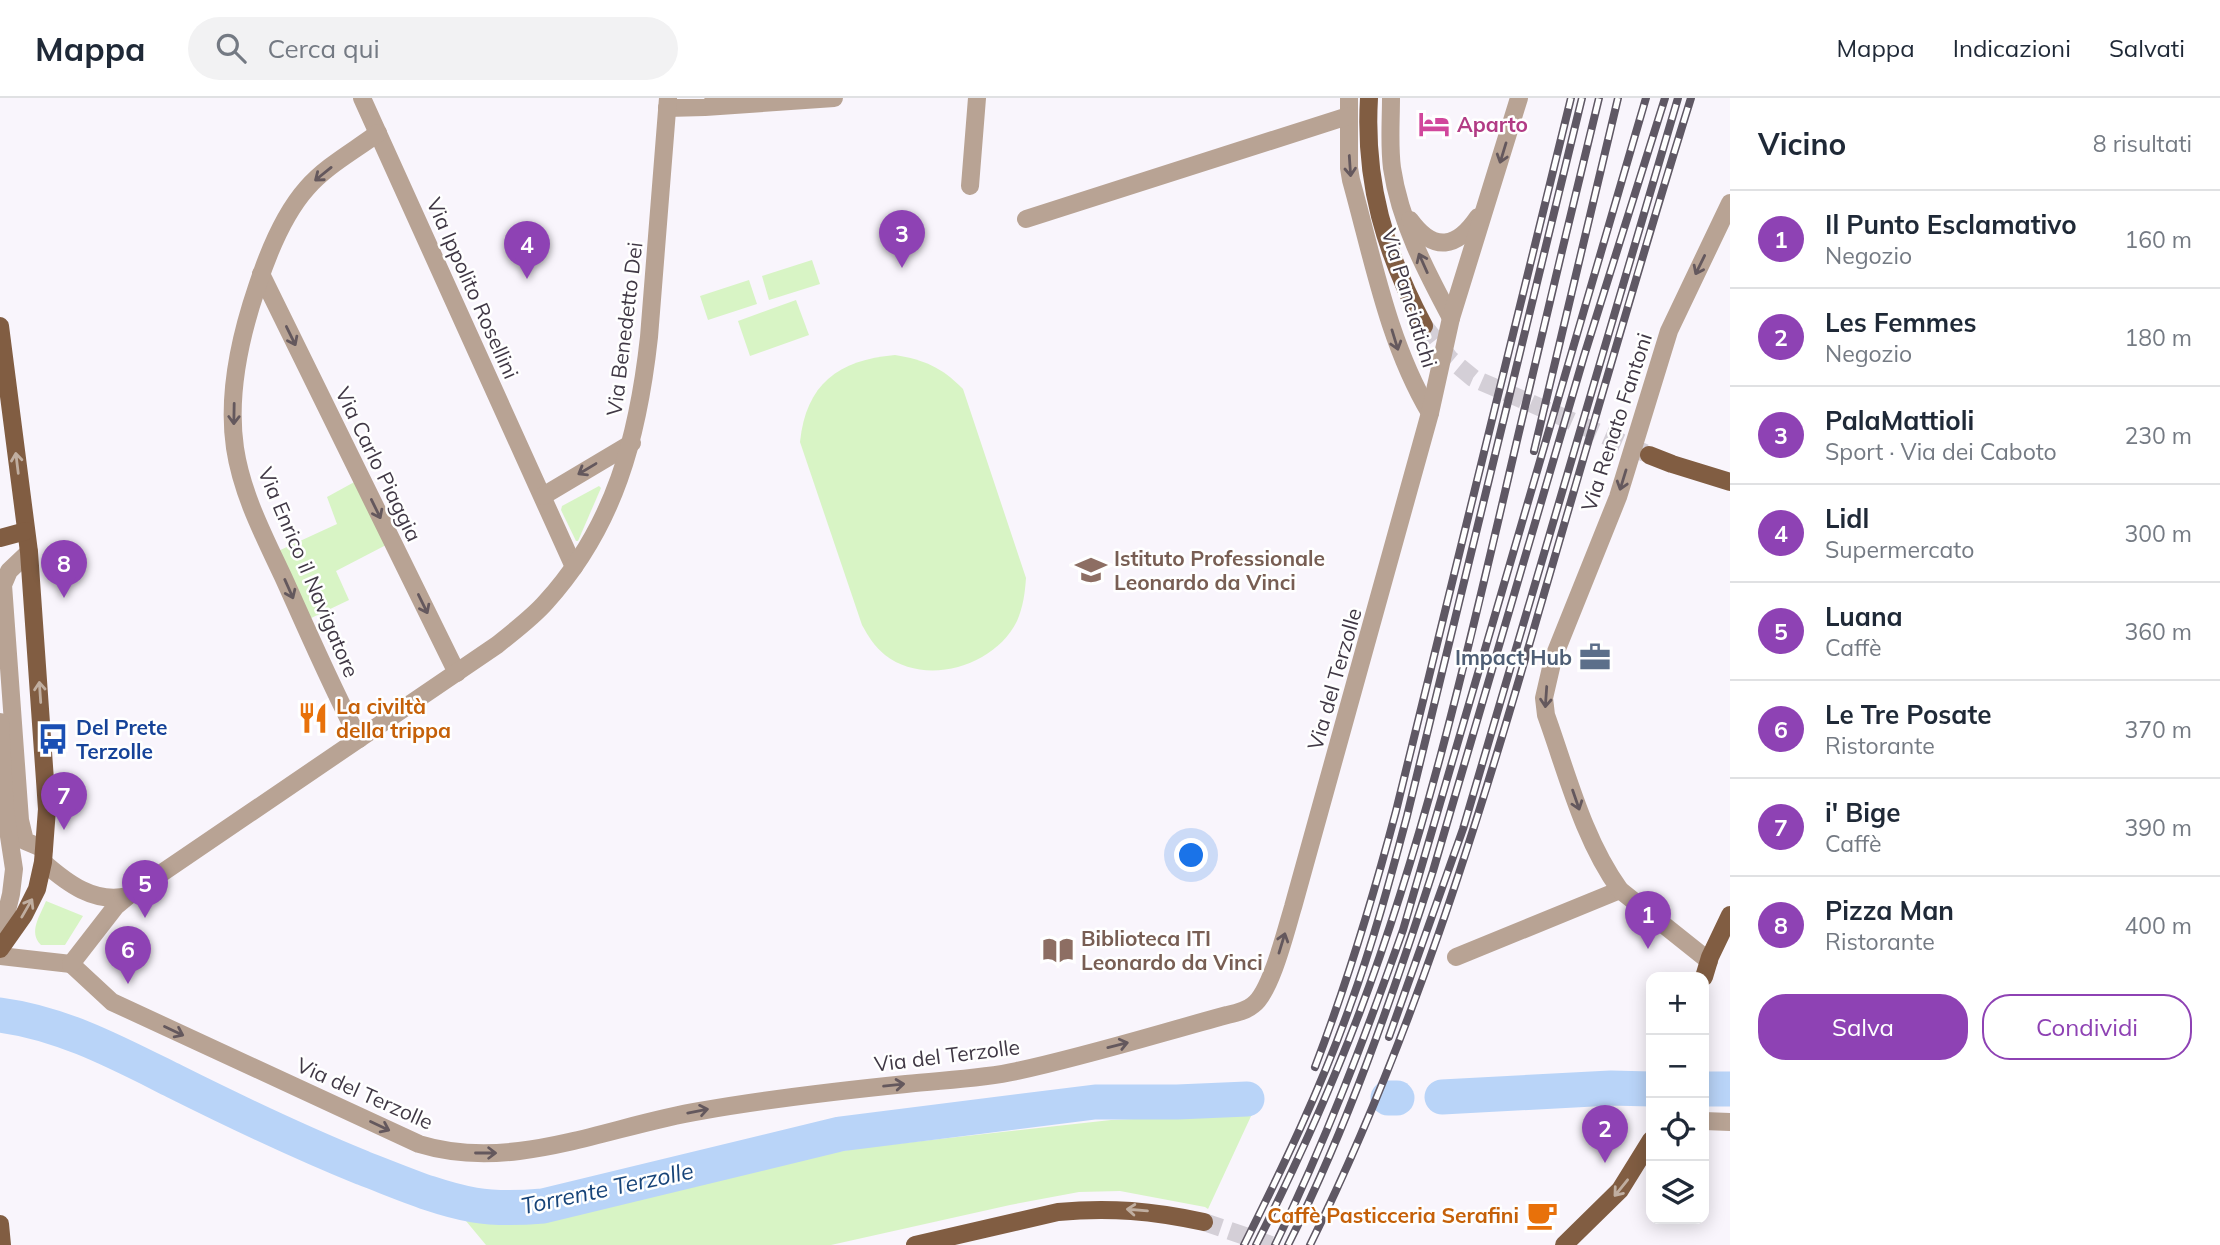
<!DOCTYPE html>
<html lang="it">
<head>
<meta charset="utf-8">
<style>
  body { margin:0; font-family:Mulish,sans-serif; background:#f2f2f3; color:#1f2937 }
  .controls { position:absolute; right:21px; bottom:21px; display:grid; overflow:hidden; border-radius:14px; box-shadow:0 4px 18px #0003 }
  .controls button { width:63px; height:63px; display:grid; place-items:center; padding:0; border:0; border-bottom:2px solid #e0e1e3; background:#fff; color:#1f2937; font:35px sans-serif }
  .you { position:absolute; left:1192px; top:758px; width:24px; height:24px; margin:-18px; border:5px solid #fff; border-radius:50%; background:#1a73e8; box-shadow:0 0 0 10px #1a73e833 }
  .badge { display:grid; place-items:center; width:46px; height:46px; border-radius:50%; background:#8e42b4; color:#fff; font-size:23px; font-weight:700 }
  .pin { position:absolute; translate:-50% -58px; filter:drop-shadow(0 2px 4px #0008) }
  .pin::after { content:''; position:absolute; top:37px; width:24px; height:21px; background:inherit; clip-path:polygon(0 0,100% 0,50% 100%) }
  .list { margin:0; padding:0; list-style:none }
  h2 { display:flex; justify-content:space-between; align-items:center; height:91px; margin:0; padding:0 28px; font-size:30px }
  h2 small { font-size:23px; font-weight:400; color:#747a83 }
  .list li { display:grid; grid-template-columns:46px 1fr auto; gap:21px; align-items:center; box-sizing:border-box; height:98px; padding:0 28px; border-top:2px solid #e0e1e3 }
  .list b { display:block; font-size:26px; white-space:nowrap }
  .list p { margin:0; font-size:23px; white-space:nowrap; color:#747a83 }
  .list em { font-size:23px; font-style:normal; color:#747a83 }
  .actions { display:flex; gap:14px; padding:21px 28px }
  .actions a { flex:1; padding:16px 0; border:2px solid #8e42b4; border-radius:28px; text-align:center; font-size:24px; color:#8e42b4 }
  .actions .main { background:#8e42b4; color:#fff }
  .icon { flex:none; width:38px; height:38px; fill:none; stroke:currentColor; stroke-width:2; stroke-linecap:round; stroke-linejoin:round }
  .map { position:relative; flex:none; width:1730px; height:1147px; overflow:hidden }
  header { display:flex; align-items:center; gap:42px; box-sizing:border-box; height:98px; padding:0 35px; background:#fff; border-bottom:2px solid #e0e1e3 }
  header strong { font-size:33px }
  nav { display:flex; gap:38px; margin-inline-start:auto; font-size:24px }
  .search { width:490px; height:63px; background:#f2f2f3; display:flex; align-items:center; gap:18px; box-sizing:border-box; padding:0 24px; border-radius:38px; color:#747a83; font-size:26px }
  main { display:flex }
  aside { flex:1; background:#fff }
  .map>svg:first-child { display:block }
</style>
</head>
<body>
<header>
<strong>Mappa</strong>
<div class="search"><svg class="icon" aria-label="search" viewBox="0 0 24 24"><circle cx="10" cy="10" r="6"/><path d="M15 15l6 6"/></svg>Cerca qui</div>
<nav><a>Mappa</a><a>Indicazioni</a><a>Salvati</a></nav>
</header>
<main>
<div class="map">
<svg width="1730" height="1147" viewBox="0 0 1730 1147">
  <rect width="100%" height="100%" fill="#f9f5fc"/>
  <g fill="#d8f4c5">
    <polygon points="812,162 820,186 769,202 762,178"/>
    <polygon points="749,182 757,206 708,222 700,198"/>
    <polygon points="796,202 809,237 750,258 738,223"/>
    <path d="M895 257C925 262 941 269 963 291L1026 480C1025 495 1023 509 1017 523 995 568 926 589 885 557 875 549 868 538 862 527L800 344C806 286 838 262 895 257Z"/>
    <polygon points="358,382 388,446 336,473 349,502 307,522 276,454 337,426 327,399"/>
    <polygon points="599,388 601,390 578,443 576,443 561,412 562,408"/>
    <path d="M46 803 83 818 65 847H41C28 834 40 818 46 803Z"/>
    <polygon points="1252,1016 1208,1111 1205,1109 1120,1093 1079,1094 1010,1107 831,1147 486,1147 466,1123 859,1050 1111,1022"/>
  </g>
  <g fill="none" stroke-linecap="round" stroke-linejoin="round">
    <g stroke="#b9d4f8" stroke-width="35">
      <path d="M0 917C62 925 118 955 174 983 236 1014 299 1044 363 1070 400 1084 435 1100 474 1107 498 1111 520 1110 543 1108L840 1036 1095 1004H1177L1247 1001"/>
      <polyline points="1704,991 1730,991"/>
      <polyline points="1442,999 1611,990 1651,991"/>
      <polyline points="1388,1000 1397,1000"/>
    </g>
    <g stroke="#d4cfd7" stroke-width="18" stroke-dasharray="18 9" stroke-linecap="butt">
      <polyline points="1424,228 1450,261 1473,280 1645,355"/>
      <polyline points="1204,1124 1271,1147"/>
    </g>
    <g stroke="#b8a394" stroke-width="18">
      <polyline points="362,0 574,469"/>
      <path d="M1349 0V70L1351 82C1373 161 1388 244 1430 315"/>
      <path d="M1391 0C1391 23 1389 47 1392 70 1400 124 1426 173 1451 220"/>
      <polyline points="667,10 705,9 834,0"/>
      <polyline points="970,88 977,0"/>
      <polyline points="1026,121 1348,18"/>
      <path d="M1410 122C1434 155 1457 150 1478 119"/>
      <polyline points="261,176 457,575"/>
      <polyline points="543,398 632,345"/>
      <polyline points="29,454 9,473 3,487 20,722 25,743 44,751"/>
      <path d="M359 641C332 590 309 536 285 483 265 440 242 397 235 350 227 296 240 239 257 189 268 155 283 117 307 90 326 68 354 53 378 35"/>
      <path d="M43 764C67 785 94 806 128 798"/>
      <polyline points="0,842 11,796 14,771 5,712 0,624"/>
      <polyline points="0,858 71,866"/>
      <polyline points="1456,859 1620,792"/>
      <path d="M1709 863 1620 792C1583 741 1567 675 1546 617L1544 600 1553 561 1618 399 1669 233 1730 105"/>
      <path d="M71 866 112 904 419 1046C513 1075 608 1028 700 1013 768 1001 837 993 906 986 942 982 981 981 1017 973 1087 958 1157 936 1227 917 1236 915 1246 913 1253 907 1271 894 1286 832 1293 809L1430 315 1451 220 1519 0"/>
      <path d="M71 866 116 808 128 798 497 547C514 533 532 520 546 504 615 428 638 339 649 239L668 0"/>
      <polyline points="1704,1023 1730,1024"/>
    </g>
    <g stroke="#815d42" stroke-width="18">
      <path d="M1369 0C1364 85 1385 154 1424 228"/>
      <polyline points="0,228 29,454 47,711 43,764 37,791 24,817 0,851"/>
      <polyline points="1649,357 1672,366 1730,384"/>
      <polyline points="0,440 26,433"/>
      <polyline points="1704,879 1710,859 1730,817"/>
      <polyline points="0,1126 2,1147"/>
      <path d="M915 1147 1058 1114C1110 1109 1153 1113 1204 1124"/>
      <polyline points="1564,1147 1620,1092 1651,1042"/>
    </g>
    <defs>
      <g id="rail">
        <polyline points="1534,353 1618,0"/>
        <polyline points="1389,939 1463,731 1678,0"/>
        <path d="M1315 969C1347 885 1373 800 1396 713L1571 0"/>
        <path d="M1244 1147C1283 1069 1321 990 1350 908 1373 845 1390 782 1407 718L1582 0"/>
        <path d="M1256 1147C1294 1072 1329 995 1359 916 1430 728 1473 530 1519 334 1545 223 1572 111 1599 0"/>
        <path d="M1275 1147C1325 1045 1365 939 1403 832L1646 0"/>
        <path d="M1288 1147C1348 1028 1392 900 1433 773L1584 258 1665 0"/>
        <path d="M1310 1147C1410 945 1477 729 1539 513 1589 342 1638 170 1691 0"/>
      </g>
    </defs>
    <use href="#rail" stroke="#5f5864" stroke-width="8"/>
    <use href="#rail" stroke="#fff" stroke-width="5" stroke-dasharray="16" stroke-linecap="butt"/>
  </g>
  <defs><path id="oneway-shaft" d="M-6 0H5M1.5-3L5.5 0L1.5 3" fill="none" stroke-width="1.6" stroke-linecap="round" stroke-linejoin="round" transform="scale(1.75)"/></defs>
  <g stroke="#64585d">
    <use href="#oneway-shaft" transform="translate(1503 55) rotate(107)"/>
    <use href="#oneway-shaft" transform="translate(1350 68) rotate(86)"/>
    <use href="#oneway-shaft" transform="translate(323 76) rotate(141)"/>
    <use href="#oneway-shaft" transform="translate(1423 165) rotate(-114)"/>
    <use href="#oneway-shaft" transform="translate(1700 167) rotate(116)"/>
    <use href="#oneway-shaft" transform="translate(291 238) rotate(64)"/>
    <use href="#oneway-shaft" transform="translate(1395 242) rotate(73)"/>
    <use href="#oneway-shaft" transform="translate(234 316) rotate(91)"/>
    <use href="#oneway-shaft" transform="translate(587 371) rotate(149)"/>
    <use href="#oneway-shaft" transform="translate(1623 382) rotate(107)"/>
    <use href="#oneway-shaft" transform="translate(376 411) rotate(64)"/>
    <use href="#oneway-shaft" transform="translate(289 491) rotate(66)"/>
    <use href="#oneway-shaft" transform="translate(423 506) rotate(64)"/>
    <use href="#oneway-shaft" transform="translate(1546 599) rotate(94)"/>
    <use href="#oneway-shaft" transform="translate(1576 702) rotate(71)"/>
    <use href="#oneway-shaft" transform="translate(1282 845) rotate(-73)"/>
    <use href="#oneway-shaft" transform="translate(174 933) rotate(25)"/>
    <use href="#oneway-shaft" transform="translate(1118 947) rotate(-14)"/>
    <use href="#oneway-shaft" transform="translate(894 987) rotate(-6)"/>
    <use href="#oneway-shaft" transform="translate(698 1013) rotate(-11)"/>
    <use href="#oneway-shaft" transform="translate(380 1028) rotate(25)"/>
    <use href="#oneway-shaft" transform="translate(486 1055)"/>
  </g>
  <g stroke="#c0aea0">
    <use href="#oneway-shaft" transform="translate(17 365) rotate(-97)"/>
    <use href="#oneway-shaft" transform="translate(40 594) rotate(-94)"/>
    <use href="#oneway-shaft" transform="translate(27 810) rotate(-60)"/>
    <use href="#oneway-shaft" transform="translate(1621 1090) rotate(129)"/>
    <use href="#oneway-shaft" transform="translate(1137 1112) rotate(-175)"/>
  </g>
  <defs>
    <symbol id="hotel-bare" viewBox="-9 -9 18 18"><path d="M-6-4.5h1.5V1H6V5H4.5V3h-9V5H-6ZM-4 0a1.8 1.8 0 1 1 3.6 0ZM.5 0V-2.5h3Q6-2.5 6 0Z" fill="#d1479c" stroke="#fff" stroke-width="2.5" paint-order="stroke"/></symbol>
    <symbol id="school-bare" viewBox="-9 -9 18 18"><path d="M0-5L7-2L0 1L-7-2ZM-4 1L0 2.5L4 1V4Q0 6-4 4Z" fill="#8d6e63" stroke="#fff" stroke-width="2.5" paint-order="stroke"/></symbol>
    <symbol id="office-bare" viewBox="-9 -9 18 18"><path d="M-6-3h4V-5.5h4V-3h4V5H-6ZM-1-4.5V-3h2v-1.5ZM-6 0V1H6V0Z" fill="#5c6f8a" stroke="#fff" stroke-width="2.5" paint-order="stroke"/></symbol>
    <symbol id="restaurant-bare" viewBox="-9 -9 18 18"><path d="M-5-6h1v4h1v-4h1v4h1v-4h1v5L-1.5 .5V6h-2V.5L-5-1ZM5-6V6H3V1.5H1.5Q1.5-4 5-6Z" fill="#e8710a" stroke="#fff" stroke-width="2.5" paint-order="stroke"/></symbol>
    <symbol id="bus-bare" viewBox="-9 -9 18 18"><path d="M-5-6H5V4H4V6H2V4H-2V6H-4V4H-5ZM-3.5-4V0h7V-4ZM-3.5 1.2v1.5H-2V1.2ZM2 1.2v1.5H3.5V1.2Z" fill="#1a4fb4" stroke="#fff" stroke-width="2.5" paint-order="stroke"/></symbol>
    <symbol id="library-bare" viewBox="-9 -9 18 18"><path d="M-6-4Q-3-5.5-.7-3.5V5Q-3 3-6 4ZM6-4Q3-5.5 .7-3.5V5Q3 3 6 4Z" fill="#8d6e63" stroke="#fff" stroke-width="2.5" paint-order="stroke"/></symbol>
    <symbol id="cafe-bare" viewBox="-9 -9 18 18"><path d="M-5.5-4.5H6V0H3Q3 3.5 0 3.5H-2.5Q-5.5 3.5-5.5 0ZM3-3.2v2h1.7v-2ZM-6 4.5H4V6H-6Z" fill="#e8710a" stroke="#fff" stroke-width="2.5" paint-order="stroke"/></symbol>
  </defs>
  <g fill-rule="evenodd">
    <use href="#hotel-bare" x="1412" y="4" width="44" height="44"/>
    <use href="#school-bare" x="1069" y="450" width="44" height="44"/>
    <use href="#office-bare" x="1573" y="537" width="44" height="44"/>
    <use href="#restaurant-bare" x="291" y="598" width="44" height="44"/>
    <use href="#bus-bare" x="31" y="619" width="44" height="44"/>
    <use href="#library-bare" x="1036" y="830" width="44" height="44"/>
    <use href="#cafe-bare" x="1520" y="1095" width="44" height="44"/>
  </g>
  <g text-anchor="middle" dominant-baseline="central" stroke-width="5" stroke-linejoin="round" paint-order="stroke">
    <g font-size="21" font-weight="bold" fill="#b23c85" stroke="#fff" text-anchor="start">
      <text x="1457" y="26">Aparto</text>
    </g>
    <g font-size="21" fill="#403845" stroke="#fff">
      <text transform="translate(473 190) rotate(66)">Via Ippolito Rosellini</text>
      <text transform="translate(1410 200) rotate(73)">Via Panciatichi</text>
      <text transform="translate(624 231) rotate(-83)">Via Benedetto Dei</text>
      <text transform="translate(1616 324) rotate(-72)">Via Renato Fantoni</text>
      <text transform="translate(379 366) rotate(64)">Via Carlo Piaggia</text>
      <text transform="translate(309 474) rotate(67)">Via Enrico il Navigatore</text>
      <text transform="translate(1334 581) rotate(-74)">Via del Terzolle</text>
      <text transform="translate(947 957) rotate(-7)">Via del Terzolle</text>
      <text transform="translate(365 995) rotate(24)">Via del Terzolle</text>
    </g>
    <g font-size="21" font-weight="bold" fill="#785e54" stroke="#fff" text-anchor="start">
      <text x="1114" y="460">Istituto Professionale<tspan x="1114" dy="24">Leonardo da Vinci</tspan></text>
      <text x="1081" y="840">Biblioteca ITI<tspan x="1081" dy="24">Leonardo da Vinci</tspan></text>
    </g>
    <g font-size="21" font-weight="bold" fill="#4e5e75" stroke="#fff" text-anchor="end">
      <text x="1572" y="559">Impact Hub</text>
    </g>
    <g font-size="21" font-weight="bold" fill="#c56008" stroke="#fff" text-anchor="start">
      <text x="336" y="608">La civiltà<tspan x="336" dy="24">della trippa</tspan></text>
      <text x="1519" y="1117" text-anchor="end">Caffè Pasticceria Serafini</text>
    </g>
    <g font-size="21" font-weight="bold" fill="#164399" stroke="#fff" text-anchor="start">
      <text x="76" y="629">Del Prete<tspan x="76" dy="24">Terzolle</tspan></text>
    </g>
    <g font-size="23" font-style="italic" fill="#174479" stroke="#fff">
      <text transform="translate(607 1090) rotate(-12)">Torrente Terzolle</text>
    </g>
  </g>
</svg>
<div class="controls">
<button>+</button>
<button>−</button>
<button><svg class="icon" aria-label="locate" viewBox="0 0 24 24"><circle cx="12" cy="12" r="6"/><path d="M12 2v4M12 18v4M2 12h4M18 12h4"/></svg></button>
<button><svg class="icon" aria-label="layers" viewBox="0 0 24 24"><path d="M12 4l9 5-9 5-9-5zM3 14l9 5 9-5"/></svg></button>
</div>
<div class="you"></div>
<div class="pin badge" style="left:1648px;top:851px">1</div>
<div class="pin badge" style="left:1605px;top:1065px">2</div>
<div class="pin badge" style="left:902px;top:170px">3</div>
<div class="pin badge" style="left:527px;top:181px">4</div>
<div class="pin badge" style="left:145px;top:820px">5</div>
<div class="pin badge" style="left:128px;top:886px">6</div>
<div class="pin badge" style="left:64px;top:732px">7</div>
<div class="pin badge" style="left:64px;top:500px">8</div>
</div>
<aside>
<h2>Vicino<small>8 risultati</small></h2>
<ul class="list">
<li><span class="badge">1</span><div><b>Il Punto Esclamativo</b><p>Negozio</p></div><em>160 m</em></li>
<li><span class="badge">2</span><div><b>Les Femmes</b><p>Negozio</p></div><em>180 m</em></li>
<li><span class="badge">3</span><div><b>PalaMattioli</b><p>Sport · Via dei Caboto</p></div><em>230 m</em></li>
<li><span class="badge">4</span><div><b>Lidl</b><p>Supermercato</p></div><em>300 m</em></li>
<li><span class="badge">5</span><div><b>Luana</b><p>Caffè</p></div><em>360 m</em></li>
<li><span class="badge">6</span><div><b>Le Tre Posate</b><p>Ristorante</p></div><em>370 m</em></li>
<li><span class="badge">7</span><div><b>i' Bige</b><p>Caffè</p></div><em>390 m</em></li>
<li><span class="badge">8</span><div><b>Pizza Man</b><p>Ristorante</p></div><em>400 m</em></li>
</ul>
<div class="actions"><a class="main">Salva</a><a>Condividi</a></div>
</aside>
</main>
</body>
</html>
